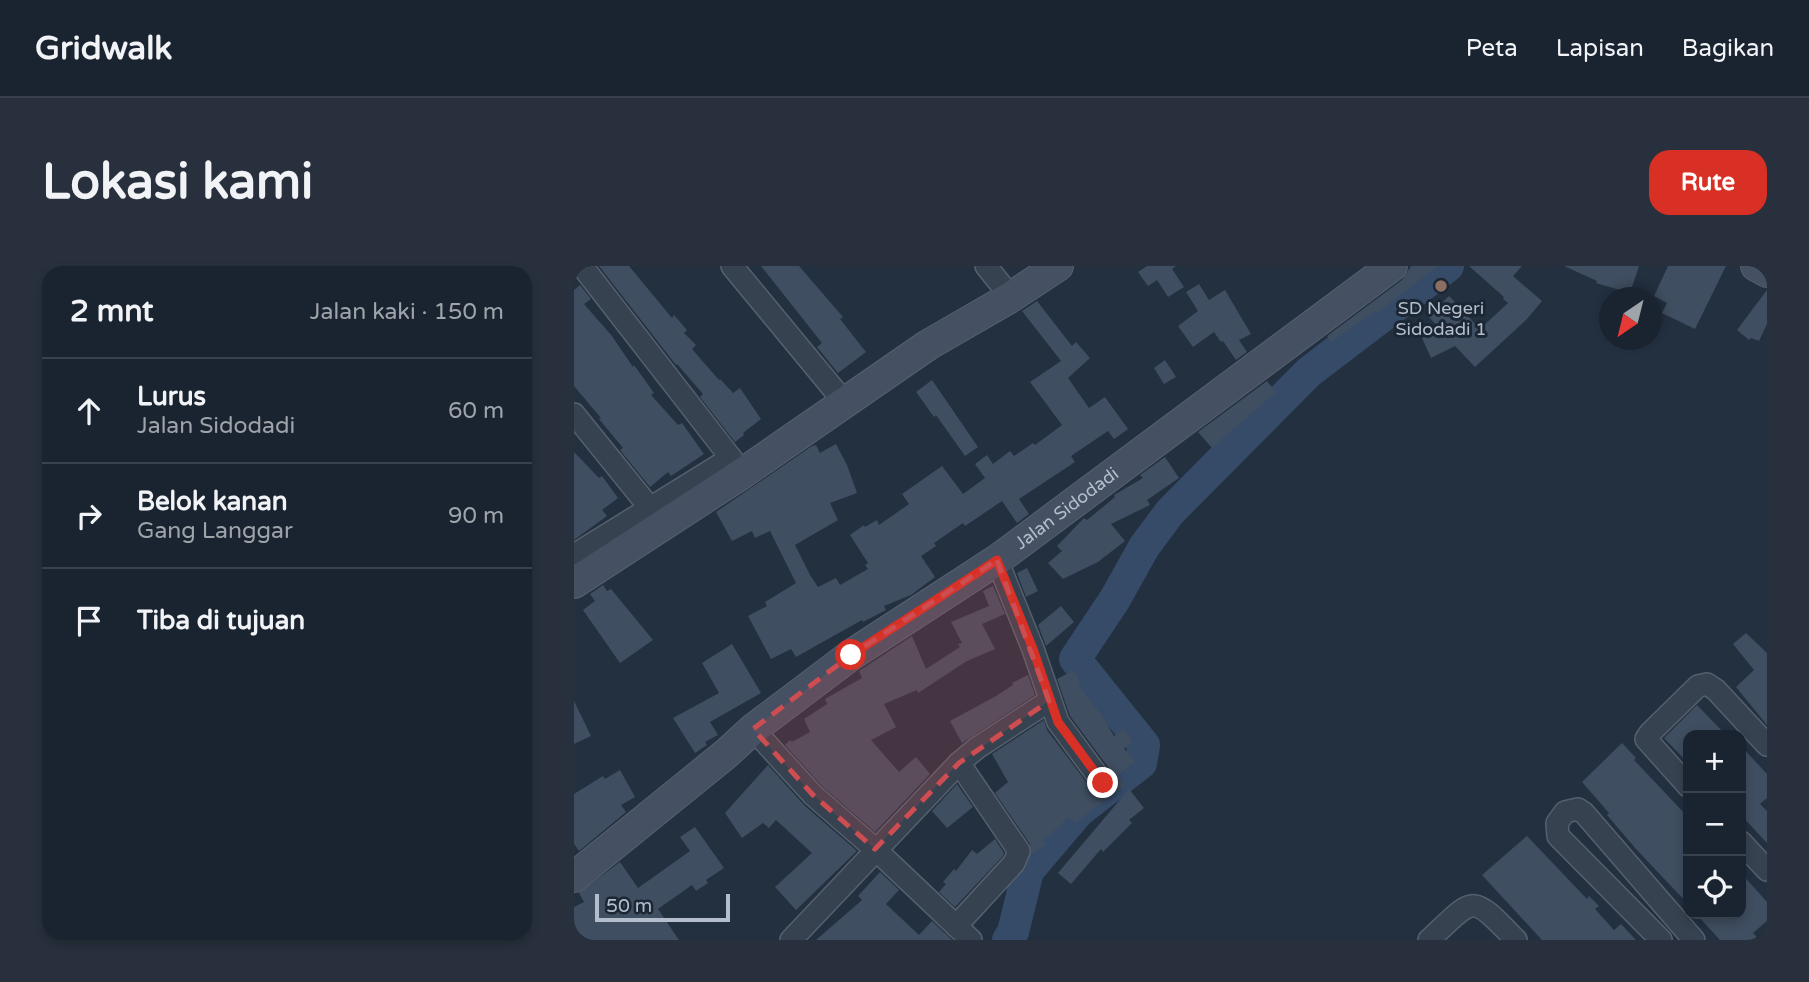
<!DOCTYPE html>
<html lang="id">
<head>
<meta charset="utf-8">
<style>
  body { margin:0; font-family:"Varela Round",sans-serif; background:#27303c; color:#f1f3f6 }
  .controls { position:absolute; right:21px; bottom:21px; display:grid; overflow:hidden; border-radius:14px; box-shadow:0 4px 10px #0003 }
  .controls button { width:63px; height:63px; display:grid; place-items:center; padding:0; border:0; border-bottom:2px solid #38414c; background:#1a2430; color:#f1f3f6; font:35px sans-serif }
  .compass { position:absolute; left:1025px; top:21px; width:63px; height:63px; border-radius:50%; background:#1a2430; box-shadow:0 4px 10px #0003; rotate:215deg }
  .scale { position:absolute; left:21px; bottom:18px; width:135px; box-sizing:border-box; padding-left:7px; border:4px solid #b4bdcb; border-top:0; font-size:19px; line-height:24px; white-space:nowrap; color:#b4bdcb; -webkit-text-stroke:5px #1c2735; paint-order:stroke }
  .stop { position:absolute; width:21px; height:21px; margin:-16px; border:5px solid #d93025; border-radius:50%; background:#fff }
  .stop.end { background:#d93025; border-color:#fff; box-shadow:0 2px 7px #0008 }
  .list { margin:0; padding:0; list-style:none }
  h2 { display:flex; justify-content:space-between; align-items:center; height:91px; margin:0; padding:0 28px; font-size:30px }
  h2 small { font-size:23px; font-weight:400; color:#9fa4ab }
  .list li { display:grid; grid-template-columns:46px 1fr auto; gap:21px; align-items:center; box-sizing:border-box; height:105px; padding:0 28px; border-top:2px solid #38414c }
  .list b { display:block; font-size:26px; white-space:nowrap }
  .list p { margin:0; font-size:23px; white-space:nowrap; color:#9fa4ab }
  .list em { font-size:23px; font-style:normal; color:#9fa4ab }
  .icon { flex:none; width:38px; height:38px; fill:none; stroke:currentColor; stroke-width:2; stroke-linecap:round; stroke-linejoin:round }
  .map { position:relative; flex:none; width:1193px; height:674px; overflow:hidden; border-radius:21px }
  header { display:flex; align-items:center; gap:42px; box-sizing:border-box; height:98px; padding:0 35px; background:#1a2430; border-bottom:2px solid #38414c }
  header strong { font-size:33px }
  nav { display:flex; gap:38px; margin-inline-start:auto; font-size:24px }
  .intro { display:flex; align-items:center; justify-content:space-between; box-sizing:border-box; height:168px; padding:0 42px }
  h1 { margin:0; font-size:49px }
  .button { padding:18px 32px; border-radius:21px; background:#d93025; color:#fff; font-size:24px; font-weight:700 }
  main { display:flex; gap:42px; padding:0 42px }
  aside { flex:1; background:#1a2430; border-radius:21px; box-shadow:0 4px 10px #0003 }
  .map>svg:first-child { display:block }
</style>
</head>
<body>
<header>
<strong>Gridwalk</strong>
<nav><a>Peta</a><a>Lapisan</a><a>Bagikan</a></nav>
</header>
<div class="intro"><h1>Lokasi kami</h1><a class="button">Rute</a></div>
<main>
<aside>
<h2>2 mnt<small>Jalan kaki · 150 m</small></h2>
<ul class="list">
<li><svg class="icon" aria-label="ahead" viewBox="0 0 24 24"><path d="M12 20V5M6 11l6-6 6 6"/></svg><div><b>Lurus</b><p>Jalan Sidodadi</p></div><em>60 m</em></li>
<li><svg class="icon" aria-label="right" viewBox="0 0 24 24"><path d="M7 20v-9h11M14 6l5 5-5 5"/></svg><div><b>Belok kanan</b><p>Gang Langgar</p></div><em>90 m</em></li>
<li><svg class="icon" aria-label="arrive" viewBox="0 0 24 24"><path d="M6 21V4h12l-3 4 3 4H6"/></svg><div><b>Tiba di tujuan</b></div></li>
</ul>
</aside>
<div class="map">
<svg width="1193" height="674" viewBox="0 0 1193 674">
  <rect width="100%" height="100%" fill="#233040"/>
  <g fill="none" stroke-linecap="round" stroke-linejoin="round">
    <polyline stroke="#364b68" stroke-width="32" points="434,674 439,666 454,605 505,545 567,497 570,479 501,393 541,333 570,281 596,246 735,106 874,0"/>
  </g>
  <g fill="#3f4e60">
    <polygon points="25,0 55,0 98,52 100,49 113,64 110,67 122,79 118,83 145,114 146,113 159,127 166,122 187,153 169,167 170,169 161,176 126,131 129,128 103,98 102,99"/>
    <polygon points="187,0 225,0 269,51 266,53 292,86 264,107 243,81 248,77"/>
    <polygon points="573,0 602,0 598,3 610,21 594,31 583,14 574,20 564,6"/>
    <polygon points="837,0 864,0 803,47 802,45 757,76 753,70 828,14"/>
    <polygon points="895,0 948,0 939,10 968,35 953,53 901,101 881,80 857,92 848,72 866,63 854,50 875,30 906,63 934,37 929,33 930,31"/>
    <polygon points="990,0 1065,0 1056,27 1022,17 1023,15"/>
    <polygon points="1094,0 1152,0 1121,63 1088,47 1093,37 1080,30"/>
    <polygon points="625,18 635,34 651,24 677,68 665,74 673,86 662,94 649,75 647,76 640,66 619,81 604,60 624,45 612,26"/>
    <polygon points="6,19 17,33 10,38 38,70 59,101 60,99 80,127 77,129 104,159 108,157 130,188 97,210 94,206 76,221 46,184 49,182 25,153 27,152 0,120 0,24"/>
    <polygon points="1193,24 1193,58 1185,75 1177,72 1175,74 1163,64"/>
    <polygon points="463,35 498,80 502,76 516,92 494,112 515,142 531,131 554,163 540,173 534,165 497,190 501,196 445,233 455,248 443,257 428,235 391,260 389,257 360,277 362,280 347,290 361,311 337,329 310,340 312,344 289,356 288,354 222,391 217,383 197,393 174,350 193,340 191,336 222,317 196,265 181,272 178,265 158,275 142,246 238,180 242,179 246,187 262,178 273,199 283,227 256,237 264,254 221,279 236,309 244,321 262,312 266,319 294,303 291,299 294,297 276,269 290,259 291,261 303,254 305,259 335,238 328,228 368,200 389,228 411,212 401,198 413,189 419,198 436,185 440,190 459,177 461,179 488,159 456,116 487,95 448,45"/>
    <polygon points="591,94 602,111 590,118 580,102"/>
    <polygon points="358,114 404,181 391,190 362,149 360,151 342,126"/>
    <polygon points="693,115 702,126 638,182 624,166"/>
    <polygon points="0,186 25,212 28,210 44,232 28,244 33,250 0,274"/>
    <polygon points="591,191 605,212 573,234 576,239 537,258 551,275 524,296 489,313 474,297 488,285 483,280 510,252 513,254 541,231 540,229 569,212 566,209"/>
    <polygon points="453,302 464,325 452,331 443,307"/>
    <polygon points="29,319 33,325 37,323 79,374 46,397 9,344 21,335 16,328"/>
    <polygon points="419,320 431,348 408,358 421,383 393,395 344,427 343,424 310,438 322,461 297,474 325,506 342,491 356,508 301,566 248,520 211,479 216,474 218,476 236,466 230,453 253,438 251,433 288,412 285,405 338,370 352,403 386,381 384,378 388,377 377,356 415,340 409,325"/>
    <polygon points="487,340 500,356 472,380 464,359"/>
    <polygon points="1172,367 1193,387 1193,459 1162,421 1180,404 1159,378"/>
    <polygon points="158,378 187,427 136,456 144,469 131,476 133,479 121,487 99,452 145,427 128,397"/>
    <polygon points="500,404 507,417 504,419 529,451 540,470 550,463 559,476 550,482 561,496 544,509 552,519 501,557 495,551 469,575 472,578 457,589 456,578 421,527 434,516 418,488 470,454 473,464 519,525 531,530 541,522 540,509 496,450 483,413"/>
    <polygon points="454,409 461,429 388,477 376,455 422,430 439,419 438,417"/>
    <polygon points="0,435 17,470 0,478"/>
    <polygon points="1123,439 1152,469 1114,469 1114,497 1090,472"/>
    <polygon points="1048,477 1062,492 1060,494 1114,551 1114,638 1062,583 1033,549 1035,547 1008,516"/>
    <polygon points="1167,480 1193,508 1193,532 1186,538 1193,545 1193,577 1167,549"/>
    <polygon points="194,499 230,539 283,585 222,644 201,621 238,587 202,554 195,562 189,557 168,572 151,547"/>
    <polygon points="46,504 61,531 47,539 52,546 5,585 0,578 0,528 29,510 31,513"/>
    <polygon points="383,518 399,541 373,562 358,545"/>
    <polygon points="555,523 570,542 555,554 558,557 529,586 527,583 497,618 484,607"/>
    <polygon points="121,561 150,602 132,614 134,617 122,625 118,619 84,643 105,674 0,674 0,641 10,636 5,627 46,596 64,622 116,585 106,571"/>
    <polygon points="953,570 1013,633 1015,630 1025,640 1021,643 1040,664 1047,658 1062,674 968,674 908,609"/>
    <polygon points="421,573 430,587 429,590 381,641 365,626 372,618 369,616 380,603 382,605 398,584 403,588"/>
    <polygon points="306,606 325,624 312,638 345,669 358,655 378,674 242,674 288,634 284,630"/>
    <polygon points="1167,607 1193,636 1193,655 1179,667 1186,674 1146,674 1122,648 1167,648"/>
  </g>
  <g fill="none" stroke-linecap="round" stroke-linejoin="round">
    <defs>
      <g id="street">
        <polyline points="8,0 157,192 166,209"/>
        <polyline points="158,0 271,137"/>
        <polyline points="412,0 437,31"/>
        <polyline points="0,148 76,242"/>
        <polyline points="0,289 157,192"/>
        <polyline points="423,294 459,383 484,456 529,517"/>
        <polyline points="179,463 239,529 301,583 397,674"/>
        <polyline points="1114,520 1072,473 1076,467 1124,420 1133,418 1142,424 1193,479"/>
        <polyline points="1167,576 1193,604"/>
        <polyline points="382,660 440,597 445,585 385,497"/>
        <polyline points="217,674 385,497 403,482 475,435"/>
        <path d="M855 674C902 630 896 627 942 674"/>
        <polyline points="1087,674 984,570 983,557 991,546 1004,543 1010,547 1120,674"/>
      </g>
      <g id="secondary">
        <polyline points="1182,0 1193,6"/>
        <polyline points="0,317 166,209 354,79 437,31 484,0"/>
        <path id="s1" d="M0 611 153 487 179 463 277 389 423 294 818 0"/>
      </g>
    </defs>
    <use href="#street" stroke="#55606e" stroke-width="24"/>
    <use href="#secondary" stroke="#55606e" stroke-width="32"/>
    <use href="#street" stroke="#374250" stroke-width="21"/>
    <use href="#secondary" stroke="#455163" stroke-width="30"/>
  </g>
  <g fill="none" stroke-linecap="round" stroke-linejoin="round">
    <polyline stroke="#d93025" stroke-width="9" points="277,389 423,294 459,383 484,456 529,517"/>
  </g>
  <path fill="#ce4d51" fill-opacity="0.2" stroke="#ce4d51" stroke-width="5" stroke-dasharray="14 9" stroke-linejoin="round" d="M423 294 475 435 385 497 301 583 239 529 179 463 277 389Z"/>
  <circle fill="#8d6e63" stroke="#1c2735" stroke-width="2.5" cx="867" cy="20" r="7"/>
  <g text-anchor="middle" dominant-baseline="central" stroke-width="6" stroke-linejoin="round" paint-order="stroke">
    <g font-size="18" fill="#b4bdcb" stroke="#1c2735">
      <text x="867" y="42">SD Negeri<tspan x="867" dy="21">Sidodadi 1</tspan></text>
    </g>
    <g font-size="18" fill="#b4bdcb" stroke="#1c2735">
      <text stroke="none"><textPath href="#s1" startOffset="616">Jalan Sidodadi</textPath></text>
    </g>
  </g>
</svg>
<div class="controls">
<button>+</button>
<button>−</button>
<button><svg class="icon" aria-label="locate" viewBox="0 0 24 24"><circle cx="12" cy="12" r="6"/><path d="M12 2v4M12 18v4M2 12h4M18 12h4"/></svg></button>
</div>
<svg class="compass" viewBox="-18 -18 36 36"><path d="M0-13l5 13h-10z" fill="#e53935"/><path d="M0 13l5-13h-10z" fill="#9fa4ab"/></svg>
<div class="scale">50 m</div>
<div class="stop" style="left:277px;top:389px"></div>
<div class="stop end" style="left:529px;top:517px"></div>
</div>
</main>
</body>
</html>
